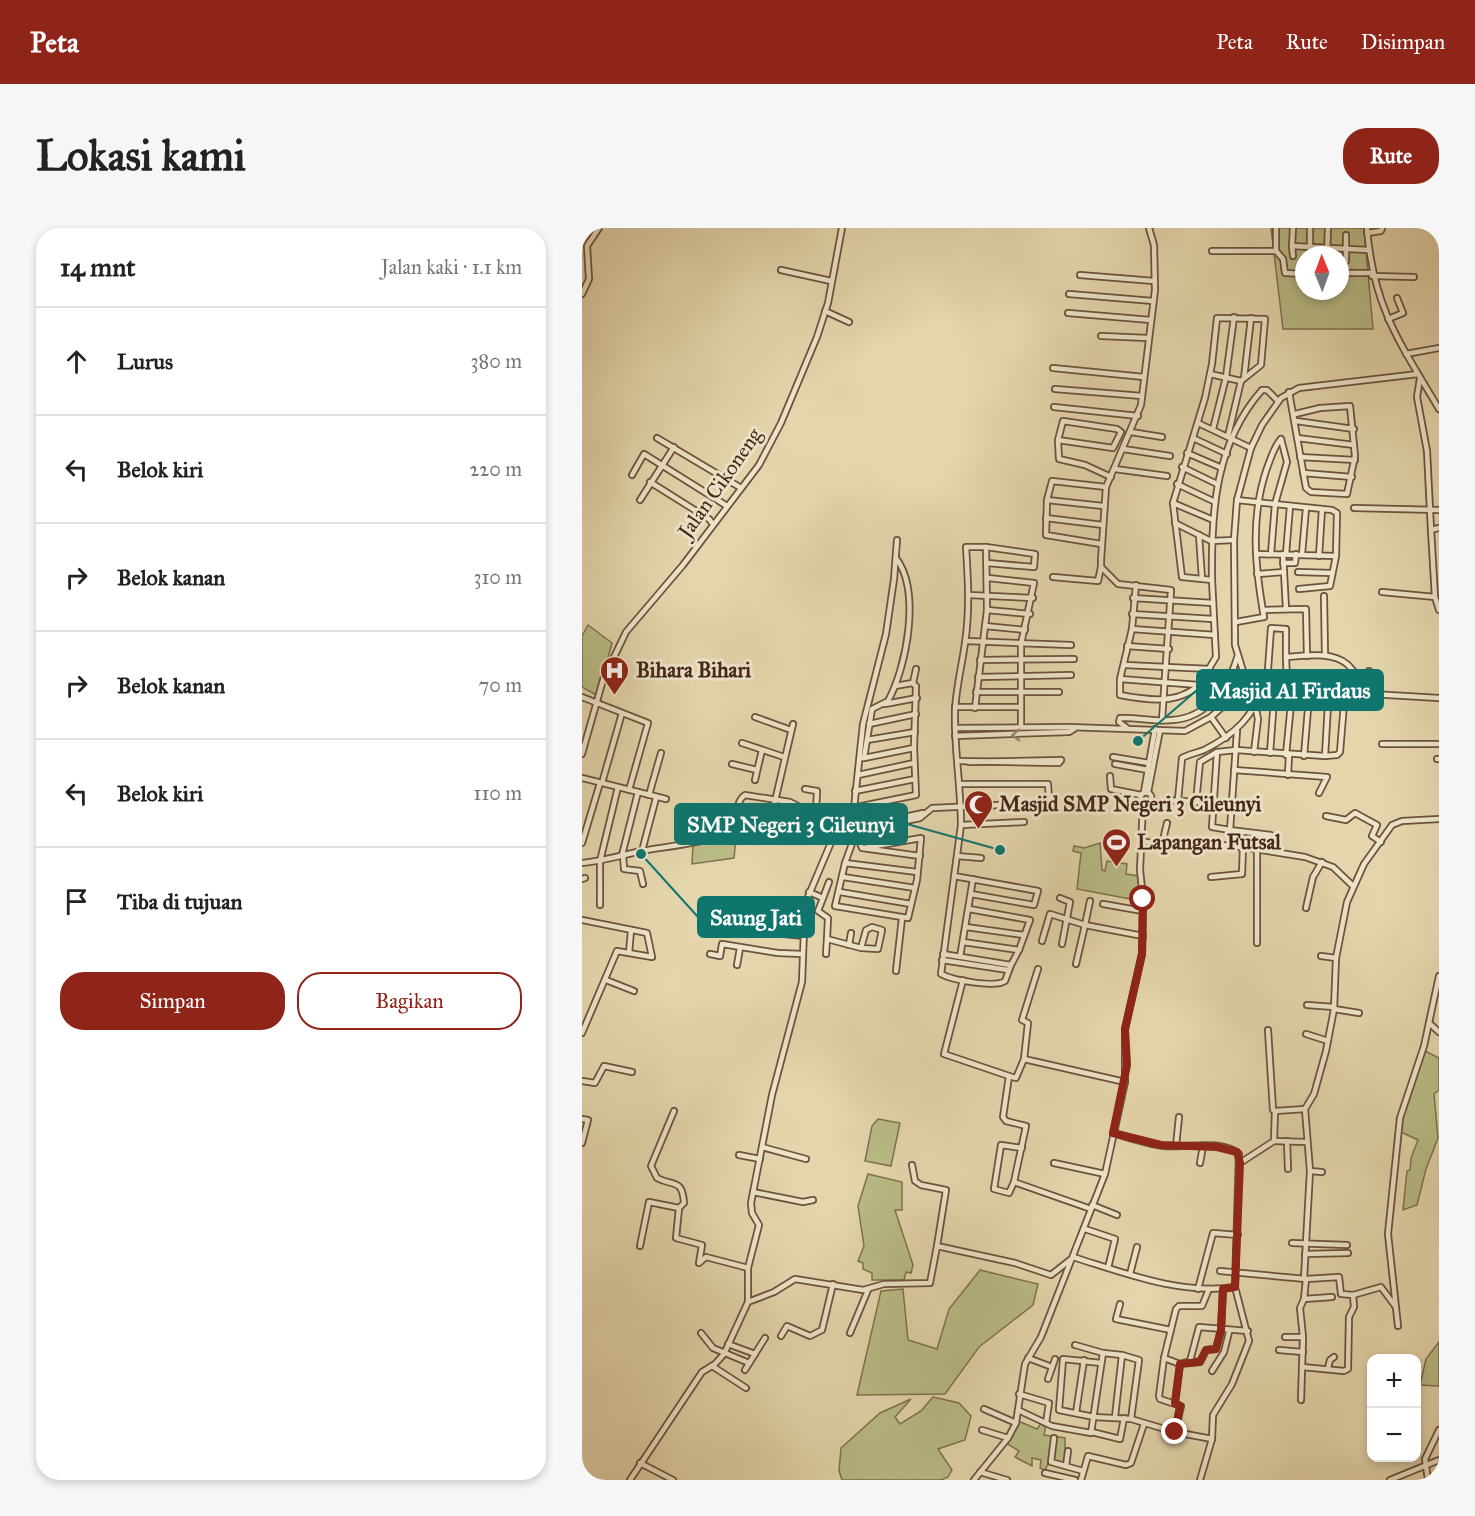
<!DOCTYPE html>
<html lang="id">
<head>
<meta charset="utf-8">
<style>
  body { margin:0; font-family:"IM FELL Great Primer",serif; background:#f6f6f6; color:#222 }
  .controls { position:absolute; right:18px; bottom:18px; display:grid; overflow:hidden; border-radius:12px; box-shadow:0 3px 9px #0003 }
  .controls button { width:54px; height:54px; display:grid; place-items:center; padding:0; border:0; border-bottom:2px solid #e0e0e0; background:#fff; color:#222; font:30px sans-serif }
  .compass { position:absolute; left:713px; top:18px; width:54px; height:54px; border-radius:50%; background:#fff; box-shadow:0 3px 9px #0003; rotate:359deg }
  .stop { position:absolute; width:18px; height:18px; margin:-14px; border:4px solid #8f2418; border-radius:50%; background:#fff }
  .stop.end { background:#8f2418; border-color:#fff; box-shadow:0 2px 6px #0008 }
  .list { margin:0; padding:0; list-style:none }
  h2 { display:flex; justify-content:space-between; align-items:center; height:78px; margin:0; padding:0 24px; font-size:26px }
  h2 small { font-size:20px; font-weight:400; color:#767676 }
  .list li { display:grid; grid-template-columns:39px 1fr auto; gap:18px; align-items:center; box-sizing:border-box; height:108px; padding:0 24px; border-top:2px solid #e0e0e0 }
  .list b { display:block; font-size:22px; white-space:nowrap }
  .list em { font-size:20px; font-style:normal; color:#767676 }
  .actions { display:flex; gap:12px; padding:18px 24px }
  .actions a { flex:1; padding:14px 0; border:2px solid #8f2418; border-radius:24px; text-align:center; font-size:21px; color:#8f2418 }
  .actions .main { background:#8f2418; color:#fff }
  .icon { flex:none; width:33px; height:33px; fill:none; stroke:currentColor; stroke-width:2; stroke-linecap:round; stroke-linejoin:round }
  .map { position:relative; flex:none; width:857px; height:1252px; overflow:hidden; border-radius:24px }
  header { display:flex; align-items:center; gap:36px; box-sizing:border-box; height:84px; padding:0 30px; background:#8f2418; color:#fff }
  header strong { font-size:28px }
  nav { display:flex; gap:33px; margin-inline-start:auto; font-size:21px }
  .intro { display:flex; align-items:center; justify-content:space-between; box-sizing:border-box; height:144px; padding:0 36px }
  h1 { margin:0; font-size:42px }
  .button { padding:15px 27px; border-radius:24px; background:#8f2418; color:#fff; font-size:21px; font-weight:700 }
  main { display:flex; gap:36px; padding:0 36px }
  aside { flex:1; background:#fff; border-radius:24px; box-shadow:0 3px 9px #0003 }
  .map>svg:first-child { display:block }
</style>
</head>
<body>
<header>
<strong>Peta</strong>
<nav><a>Peta</a><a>Rute</a><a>Disimpan</a></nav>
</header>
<div class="intro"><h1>Lokasi kami</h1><a class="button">Rute</a></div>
<main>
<aside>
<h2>14 mnt<small>Jalan kaki · 1.1 km</small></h2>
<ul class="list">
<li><svg class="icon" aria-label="ahead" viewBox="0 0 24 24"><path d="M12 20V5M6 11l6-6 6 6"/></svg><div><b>Lurus</b></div><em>380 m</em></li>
<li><svg class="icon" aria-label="left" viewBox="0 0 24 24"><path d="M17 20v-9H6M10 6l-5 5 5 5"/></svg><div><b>Belok kiri</b></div><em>220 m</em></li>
<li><svg class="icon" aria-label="right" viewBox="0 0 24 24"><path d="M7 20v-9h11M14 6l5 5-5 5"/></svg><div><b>Belok kanan</b></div><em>310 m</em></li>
<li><svg class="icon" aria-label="right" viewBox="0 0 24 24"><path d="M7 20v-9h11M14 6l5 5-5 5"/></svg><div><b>Belok kanan</b></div><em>70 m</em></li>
<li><svg class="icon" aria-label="left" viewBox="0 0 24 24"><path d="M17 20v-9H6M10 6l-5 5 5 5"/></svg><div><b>Belok kiri</b></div><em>110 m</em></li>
<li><svg class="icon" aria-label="arrive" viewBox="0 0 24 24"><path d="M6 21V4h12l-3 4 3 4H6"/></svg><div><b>Tiba di tujuan</b></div></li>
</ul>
<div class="actions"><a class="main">Simpan</a><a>Bagikan</a></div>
</aside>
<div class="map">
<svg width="857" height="1252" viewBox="0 0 857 1252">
  <rect width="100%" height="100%" fill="#e4d5ac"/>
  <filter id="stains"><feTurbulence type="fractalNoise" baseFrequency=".00333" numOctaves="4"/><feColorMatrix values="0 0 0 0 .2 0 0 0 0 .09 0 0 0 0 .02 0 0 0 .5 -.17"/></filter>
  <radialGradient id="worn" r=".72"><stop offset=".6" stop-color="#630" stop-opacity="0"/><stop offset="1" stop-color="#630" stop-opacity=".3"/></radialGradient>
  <g fill="#b9bc86" stroke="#7e7150" stroke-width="1.5" fill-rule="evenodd">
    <path d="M689 0H782L791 101H701ZM722 27H758V63H722Z"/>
    <polygon points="6,397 30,415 16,468 0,459 0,408"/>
    <polygon points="155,601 152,630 110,636 111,616"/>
    <polygon points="518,615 520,642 523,643 525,633 545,636 544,646 557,648 559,673 495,661 499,625 491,623 492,618 502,620"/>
    <polygon points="843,823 857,830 857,862 852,866 856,910 844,941 835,977 821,982 825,943 828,942 829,930 836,912 819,904 819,886"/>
    <polygon points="296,891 318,895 309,938 283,933 290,898"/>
    <polygon points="286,946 320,954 320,982 313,982 331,1037 329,1045 324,1044 322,1052 290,1052 290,1045 281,1041 281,1035 276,1033 282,1018 276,978"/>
    <polygon points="398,1042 456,1056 451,1077 397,1119 363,1166 275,1167 299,1063 321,1061 326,1112 355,1121 367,1081"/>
    <polygon points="857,1114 857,1158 838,1157 844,1131"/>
    <polygon points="351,1169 377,1175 389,1188 383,1212 356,1221 370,1242 366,1249 359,1252 260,1252 257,1243 259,1220 298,1185 329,1171 313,1189 318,1196 339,1183"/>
    <polygon points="436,1193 455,1201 460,1194 464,1197 462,1207 483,1210 483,1240 467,1234 463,1242 458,1240 459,1232 450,1230 450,1238 433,1229 437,1223 424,1215"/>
  </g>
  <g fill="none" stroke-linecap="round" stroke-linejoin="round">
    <defs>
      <g id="minor">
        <polyline points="567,0 572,17 573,62 559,177 524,259 519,332 519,339 536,356 589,362 580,492"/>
        <polyline points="728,0 728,27"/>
        <path d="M785 0C791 79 818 115 857 181"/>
        <polyline points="785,5 799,3 800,0"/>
        <polyline points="710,18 711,0"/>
        <polyline points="630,23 694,23 701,31 703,45 722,46"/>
        <polyline points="694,23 694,0"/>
        <polyline points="745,27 746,0"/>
        <polyline points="711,28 710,18 786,22"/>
        <polyline points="764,33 764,7"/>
        <polyline points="199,42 249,53"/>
        <polyline points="758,45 789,45"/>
        <polyline points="498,47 572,53"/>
        <polyline points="790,48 832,49"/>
        <polyline points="0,66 7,51 5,18 17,0"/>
        <polyline points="487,66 571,73"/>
        <polyline points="243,83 267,94"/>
        <polyline points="486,85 569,92"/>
        <polyline points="806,91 821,85 815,70"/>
        <polyline points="519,108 566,110"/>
        <polyline points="824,126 857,120"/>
        <polyline points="471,140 562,149"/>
        <polyline points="628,146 659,153"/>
        <polyline points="662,150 669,90"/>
        <polyline points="838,150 835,169 845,223 849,302"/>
        <polyline points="473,161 560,168"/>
        <polyline points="707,164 724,260 729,264 765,266 773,228 768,178 738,180 713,186"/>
        <polyline points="472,179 556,188"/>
        <polyline points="714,193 772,201"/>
        <polyline points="616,195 669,220"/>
        <polyline points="631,201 644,149 652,89"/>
        <polyline points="549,204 580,209"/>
        <polyline points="75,210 159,260"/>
        <polyline points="611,210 645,226"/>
        <polyline points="715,210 772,217"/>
        <polyline points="476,212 481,193 535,201 539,204 531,220 476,212 477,231 503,237 529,249"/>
        <polyline points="541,221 588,228"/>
        <polyline points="605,225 640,240"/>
        <polyline points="718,229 773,232"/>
        <polyline points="600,239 635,256"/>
        <polyline points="533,241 585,248"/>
        <polyline points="721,245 770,249"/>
        <polyline points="50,247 62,226 145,278"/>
        <polyline points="68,254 127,291 131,296"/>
        <polyline points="595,256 631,273"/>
        <polyline points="58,272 92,219"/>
        <polyline points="465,272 521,278"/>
        <polyline points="655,272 750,282 755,285 754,328 748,358 717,361"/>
        <polyline points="591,275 629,291"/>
        <polyline points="772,280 857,282"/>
        <polyline points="464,290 521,297"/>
        <polyline points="593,295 629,313 652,312"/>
        <polyline points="617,307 620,351"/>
        <polyline points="519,316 464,307 465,272 470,253 524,259"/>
        <polyline points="674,326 754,328"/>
        <polyline points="689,326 693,276 705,234 699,211"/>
        <polyline points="701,326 704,381"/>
        <polyline points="704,326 708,278"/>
        <polyline points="720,326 724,280"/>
        <polyline points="737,328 740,281"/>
        <path d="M405 335 452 339 453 326 404 319H384C386 351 388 383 383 415 380 437 374 460 373 483 372 521 379 559 379 597L442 594"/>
        <polyline points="701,335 713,335 714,326"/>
        <polyline points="716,344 750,345"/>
        <polyline points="675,346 702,344"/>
        <polyline points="471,349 516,353 519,339"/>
        <polyline points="406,350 452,355 439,416 439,499"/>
        <path d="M630 352C629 284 633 215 680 162H685L696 173"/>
        <polyline points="800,364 853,369 849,302 857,300"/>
        <polyline points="387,367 451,370"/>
        <polyline points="742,368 743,427"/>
        <polyline points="853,369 857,382"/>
        <polyline points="551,370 631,375"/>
        <polyline points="405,382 448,386"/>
        <polyline points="681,382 724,381 725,428"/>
        <polyline points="550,386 631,391"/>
        <path d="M654 394 682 389C673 339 668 289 685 240 689 230 692 218 699 211"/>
        <polyline points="403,398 443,402"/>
        <polyline points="550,401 633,407"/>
        <polyline points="384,413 489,417"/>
        <polyline points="545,418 587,421"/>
        <polyline points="398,432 492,431"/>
        <polyline points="543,437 628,441"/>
        <polyline points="396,449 489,447"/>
        <path d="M538 451 617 457C595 477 565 472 538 467Z"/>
        <polyline points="538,451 550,401 554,357"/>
        <polyline points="786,453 787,443"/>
        <polyline points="331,455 334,441"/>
        <path d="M705 455 704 429C723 428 749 423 765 436 773 443 774 451 786 453L789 466 857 470"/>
        <polyline points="617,457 634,429 630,352 600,349 591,275 623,170 630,136 635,90 683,91 679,137 659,153 646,208"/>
        <polyline points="394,464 477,464"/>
        <polyline points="0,469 66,495 47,562"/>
        <polyline points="678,470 709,473"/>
        <polyline points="303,476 335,470"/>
        <polyline points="373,479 439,479"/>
        <polyline points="393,480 405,382 404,319"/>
        <polyline points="173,489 209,502"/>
        <polyline points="629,489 644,510"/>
        <polyline points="287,496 334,486"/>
        <polyline points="373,500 486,499 603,503 629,489 640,479 661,443 653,417 652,312 655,272 669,220 680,197 699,170 717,160 836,146"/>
        <path d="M545 500 537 494 538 490C555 489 573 494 590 492 626 490 647 458 656 427"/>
        <polyline points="655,503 648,602 689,607"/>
        <polyline points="373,508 487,504 492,501"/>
        <polyline points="285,512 333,504"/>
        <polyline points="160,515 202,529"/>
        <polyline points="800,516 857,516"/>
        <polyline points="672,524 676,491 673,477"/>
        <polyline points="688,525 692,471"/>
        <polyline points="0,526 21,452 44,404 101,337 177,237 199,195 235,109 246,75 260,0"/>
        <polyline points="704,527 711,455"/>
        <polyline points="722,528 728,457"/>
        <polyline points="743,528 747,459"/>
        <polyline points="531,529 567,535"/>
        <path d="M278 530H282L290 481 306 473C325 438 339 363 314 330"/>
        <polyline points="282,530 332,520"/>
        <polyline points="855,531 857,531"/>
        <polyline points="376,533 477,535 479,532"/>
        <polyline points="387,534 479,532"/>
        <polyline points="150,536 175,542"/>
        <polyline points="533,536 566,542"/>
        <polyline points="652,542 745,549 737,565"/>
        <polyline points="276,547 332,535"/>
        <polyline points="706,547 707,527"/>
        <polyline points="528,548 529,561 559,567"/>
        <polyline points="0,550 84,571"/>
        <polyline points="173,552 180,522"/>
        <polyline points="20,555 40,485"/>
        <polyline points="223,561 235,563 234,585"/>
        <polyline points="273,563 333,551"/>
        <polyline points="562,564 573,501"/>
        <polyline points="566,564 578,502"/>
        <circle cx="564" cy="570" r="5.5"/>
        <polyline points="67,567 79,525"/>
        <path d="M596 572 600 530C607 526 615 525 622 522 656 505 669 489 685 455"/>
        <polyline points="568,573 580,576 585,572 614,574"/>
        <polyline points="632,575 614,574 618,534 635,524"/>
        <polyline points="270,580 334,567 332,520 334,458 330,455 313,458"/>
        <polyline points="744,588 764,592 773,585 795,597 790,608 799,614"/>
        <path d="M379 597 359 746C370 752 413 760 423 753L429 737"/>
        <polyline points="270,599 281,496 304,406 312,351 315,312"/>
        <polyline points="276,599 263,635 253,678 326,690 335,652 339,610 282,620"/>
        <polyline points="276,599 341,585"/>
        <polyline points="648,602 630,599 635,524 654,522 743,528 755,527 758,524 763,463 747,459 685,455 689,400 704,401 704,429"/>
        <polyline points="181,604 190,586 211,496"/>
        <polyline points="275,608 280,620 338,628"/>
        <polyline points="559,613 591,619 618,615 661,619 723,629 751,639 771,658"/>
        <polyline points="0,615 18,555"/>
        <polyline points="580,616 585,595"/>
        <polyline points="60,623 74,570"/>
        <polyline points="40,627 56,564"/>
        <polyline points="41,627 42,641 58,643 61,656"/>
        <polyline points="375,628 399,630"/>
        <path d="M0 635C21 633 40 627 60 623 78 619 138 614 150 601 159 592 151 575 163 567L208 574 256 598 270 599 276 603 338 590 350 580 461 575 467 571 466 556H379"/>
        <polyline points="263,635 335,644"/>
        <polyline points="372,648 456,663 452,677 389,666"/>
        <polyline points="261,649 333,660"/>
        <polyline points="629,649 660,646 661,619"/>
        <polyline points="0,651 3,650"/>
        <polyline points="227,664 241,670 236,683 246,690 245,711 279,720 284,702 290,699 300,702 296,721 279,720"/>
        <polyline points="258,664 329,676"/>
        <polyline points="241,670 247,654"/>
        <polyline points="478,670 488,674 480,716"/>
        <polyline points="521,676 561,683"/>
        <polyline points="18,677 18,633 36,559"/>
        <polyline points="724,680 731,649 740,634"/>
        <polyline points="0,692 65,705 70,729 35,723 0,805"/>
        <polyline points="384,699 442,707"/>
        <polyline points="148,701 222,708"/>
        <polyline points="460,713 468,686 503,697 508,673"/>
        <polyline points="381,714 437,722 448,692 387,681"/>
        <polyline points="675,715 675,621"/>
        <polyline points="267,717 269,705"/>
        <polyline points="47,725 49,702"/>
        <polyline points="128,726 138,728 140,716 196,725 221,726"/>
        <polyline points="244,726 245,711"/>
        <polyline points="361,726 429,737 437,722"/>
        <polyline points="739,728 754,730"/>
        <polyline points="378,729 391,651"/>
        <polyline points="360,732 426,742"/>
        <polyline points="494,736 503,697 561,708"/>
        <polyline points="155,737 158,720"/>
        <polyline points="314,743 320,690"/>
        <polyline points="24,752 52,763"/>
        <polyline points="381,752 362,826 427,848"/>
        <polyline points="725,777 752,779"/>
        <polyline points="752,781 777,785"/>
        <polyline points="847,795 857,804"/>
        <polyline points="686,802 691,882 693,883"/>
        <polyline points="724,806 746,813"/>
        <polyline points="442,831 446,795 440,792 456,741"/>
        <polyline points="0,853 13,855 22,838 50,844"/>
        <path d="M92 883 69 938 75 950C92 959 100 950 102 975L97 980 94 1010 120 1017 117 1035 124 1029 166 1040"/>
        <polyline points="0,891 6,892 0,915"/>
        <path d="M531 905C548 910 565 916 582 918 603 920 640 911 657 926L653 1059 667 1113 650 1156 631 1187 630 1211 618 1252"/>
        <polyline points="692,913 725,914"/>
        <polyline points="705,913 706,941"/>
        <polyline points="594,918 597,889"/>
        <polyline points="180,919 224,931"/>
        <polyline points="440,920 419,917 412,961 427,965 432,954 509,981"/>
        <polyline points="157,927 178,931"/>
        <polyline points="472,935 523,946"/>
        <polyline points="618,935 621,918"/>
        <polyline points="658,935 692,913 693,883 723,881"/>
        <polyline points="330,937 333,953 339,957 364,962 355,1018"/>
        <polyline points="728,943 740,944"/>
        <polyline points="432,954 444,898 424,893 421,889 427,848 434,850 442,831 543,854"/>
        <polyline points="171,964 221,974 231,972"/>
        <polyline points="510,977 535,987"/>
        <polyline points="503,1001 533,1011 526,1040"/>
        <polyline points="710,1015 765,1017"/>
        <polyline points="58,1018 67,974 97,980"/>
        <polyline points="723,1026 766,1025"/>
        <path d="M491 1029C543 1045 598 1067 653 1059"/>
        <polyline points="638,1043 724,1051 757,1049 759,1066 771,1067 772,1079 767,1089 766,1141 762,1143 720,1139"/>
        <polyline points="548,1046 555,1019"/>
        <polyline points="722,1051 728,943 723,881 732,866 744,823 752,781 754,730 765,674 782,636 810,597 820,593 857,591"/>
        <polyline points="616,1061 631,1005 656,1007"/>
        <polyline points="771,1067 799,1059 813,1078"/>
        <polyline points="722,1071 750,1069"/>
        <polyline points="166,1074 192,1064 213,1051 281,1062 302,1056 348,1055 355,1018 433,1035 469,1047 488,1032"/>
        <polyline points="538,1076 534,1091 589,1102"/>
        <polyline points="816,1098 806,1006 818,890 842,818 857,748"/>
        <polyline points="119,1105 131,1120 167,1135"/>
        <polyline points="268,1105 286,1062"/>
        <polyline points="199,1108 205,1098 228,1108 240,1102 251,1056"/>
        <polyline points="703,1109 721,1109"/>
        <polyline points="146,1116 173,1126"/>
        <polyline points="493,1117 521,1125"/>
        <polyline points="697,1122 721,1124"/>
        <polyline points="446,1130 470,1139"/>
        <polyline points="582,1130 577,1168 578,1171 599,1178 593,1204"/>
        <polyline points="608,1133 618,1134 624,1122 634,1121 639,1102 641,1061"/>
        <polyline points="519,1135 481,1131 477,1182 512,1189 549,1191 593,1204 630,1211"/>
        <polyline points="598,1136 608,1133 617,1099 666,1103"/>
        <polyline points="130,1138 164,1160"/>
        <polyline points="746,1140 748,1132 752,1129"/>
        <polyline points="163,1142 183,1110"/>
        <polyline points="630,1143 642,1124 647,1104"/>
        <polyline points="466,1151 473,1131"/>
        <polyline points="437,1166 467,1175 464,1195"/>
        <polyline points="719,1172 721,1109 718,1080 722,1071 724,1051"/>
        <polyline points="593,1175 598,1136 582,1130 594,1081 597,1078 620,1078 627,1061"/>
        <polyline points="402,1181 434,1195"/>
        <polyline points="436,1182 470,1198 509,1205 521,1125 540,1127"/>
        <polyline points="494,1185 502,1132"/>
        <polyline points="533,1189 540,1127 557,1132 549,1191"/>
        <polyline points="400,1202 426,1210"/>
        <polyline points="510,1204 538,1211 542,1190"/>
        <polyline points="472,1210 469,1234 501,1243"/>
        <polyline points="58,1235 91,1252"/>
        <polyline points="484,1238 486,1223"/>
        <polyline points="398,1244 425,1252"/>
        <polyline points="463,1245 493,1252"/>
        <polyline points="48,1252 120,1144 133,1136 142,1126 166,1074 166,1040 177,997 170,985 169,975 190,867 220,754 223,676 256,598"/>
        <polyline points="392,1252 426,1210 434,1195 443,1136 459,1109 523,946 543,854 543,801 560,726 561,671 558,642 561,575"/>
        <polyline points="499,1252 506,1228 544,1237 549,1235 562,1196"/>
        <polyline points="808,1252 857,1232"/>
        <polyline points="846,1252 843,1231 857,1202"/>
      </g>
    </defs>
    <use href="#minor" stroke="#6c523e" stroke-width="8"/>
    <use href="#minor" stroke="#ede4c9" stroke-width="4.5"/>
  </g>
  <defs><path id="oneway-chevron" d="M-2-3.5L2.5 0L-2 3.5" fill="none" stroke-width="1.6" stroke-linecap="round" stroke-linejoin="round" transform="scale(1.5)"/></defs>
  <use stroke="#988571" href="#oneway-chevron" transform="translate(434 507) rotate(179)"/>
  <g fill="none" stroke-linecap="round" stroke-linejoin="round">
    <polyline stroke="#8f2418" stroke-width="8" points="561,671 560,726 543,801 545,837 531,905 579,917 635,919 655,924 658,935 653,1059 641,1061 639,1102 634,1121 624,1122 618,1134 598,1136 593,1175 598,1178 593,1204"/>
  </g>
  <defs>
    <symbol id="hospital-pin" viewBox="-11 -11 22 30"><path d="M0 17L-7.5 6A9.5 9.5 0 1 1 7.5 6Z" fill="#8f2418" stroke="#ede4c9"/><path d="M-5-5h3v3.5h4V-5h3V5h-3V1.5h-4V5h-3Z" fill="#fff"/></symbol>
    <symbol id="mosque-pin" viewBox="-11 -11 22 30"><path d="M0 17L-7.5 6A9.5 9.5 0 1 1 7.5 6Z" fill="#8f2418" stroke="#ede4c9"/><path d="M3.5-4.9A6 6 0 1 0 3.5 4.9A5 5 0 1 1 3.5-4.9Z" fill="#fff"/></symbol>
    <symbol id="stadium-pin" viewBox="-11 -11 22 30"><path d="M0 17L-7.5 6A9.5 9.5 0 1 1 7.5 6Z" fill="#8f2418" stroke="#ede4c9"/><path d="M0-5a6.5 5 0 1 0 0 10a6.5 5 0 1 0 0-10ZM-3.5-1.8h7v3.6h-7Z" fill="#fff"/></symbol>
  </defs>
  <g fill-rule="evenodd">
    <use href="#hospital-pin" x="16" y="426" width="33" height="45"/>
    <use href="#mosque-pin" x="380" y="560" width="33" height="45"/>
    <use href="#stadium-pin" x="518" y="598" width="33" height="45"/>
  </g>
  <g text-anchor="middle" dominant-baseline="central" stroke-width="6" stroke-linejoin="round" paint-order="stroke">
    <g font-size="21" fill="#442619" stroke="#ede4c9">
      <text transform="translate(138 255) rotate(-55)">Jalan Cikoneng</text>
    </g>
    <g font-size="21" font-weight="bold" fill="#442619" stroke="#ede4c9" text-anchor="start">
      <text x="54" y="442">Bihara Bihari</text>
      <text x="417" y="576">Masjid SMP Negeri 3 Cileunyi</text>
      <text x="555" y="614">Lapangan Futsal</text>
    </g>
  </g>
  <path fill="none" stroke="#0f766e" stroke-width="2" d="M556 513L615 462M418 622L325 596M59 626L116 689"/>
  <g fill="#0f766e" stroke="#ede4c9" stroke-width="2">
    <circle cx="556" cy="513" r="6"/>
    <circle cx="418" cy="622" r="6"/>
    <circle cx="59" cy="626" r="6"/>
  </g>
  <g fill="#0f766e" stroke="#0f766e" stroke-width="2">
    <rect x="615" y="442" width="186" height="40" rx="6"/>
    <rect x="93" y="576" width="232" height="40" rx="6"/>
    <rect x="116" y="669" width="116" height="40" rx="6"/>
  </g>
  <g font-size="22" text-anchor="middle" font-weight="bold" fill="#fff">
    <text x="708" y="470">Masjid Al Firdaus</text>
    <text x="209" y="604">SMP Negeri 3 Cileunyi</text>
    <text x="174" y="697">Saung Jati</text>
  </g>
  <rect width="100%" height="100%" filter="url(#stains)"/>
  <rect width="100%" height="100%" fill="url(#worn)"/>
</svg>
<div class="controls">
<button>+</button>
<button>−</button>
</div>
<svg class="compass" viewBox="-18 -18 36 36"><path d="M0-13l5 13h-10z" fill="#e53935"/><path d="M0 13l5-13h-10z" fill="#767676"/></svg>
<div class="stop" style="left:561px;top:671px"></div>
<div class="stop end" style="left:593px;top:1204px"></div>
</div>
</main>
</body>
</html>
